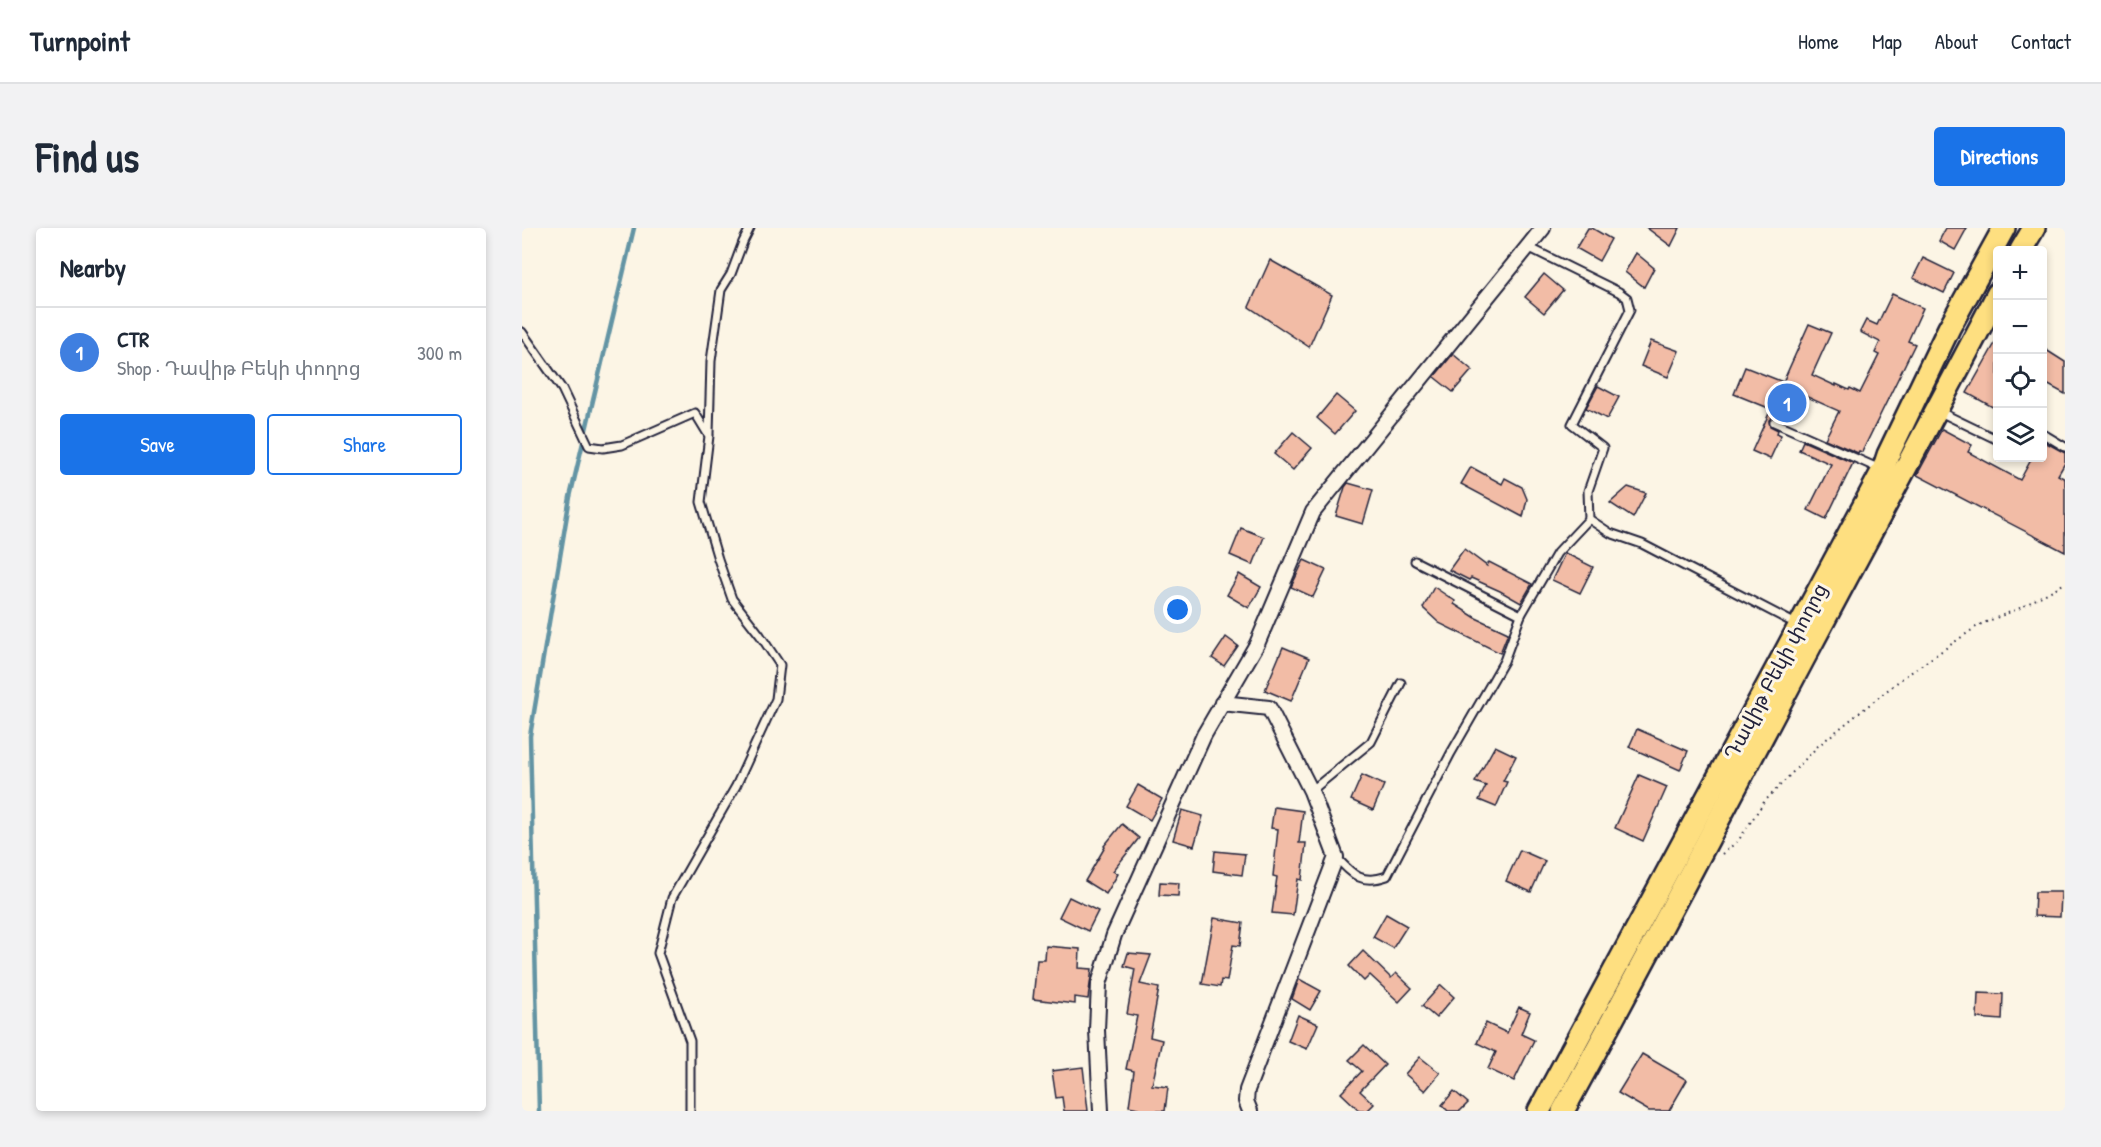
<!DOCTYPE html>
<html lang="en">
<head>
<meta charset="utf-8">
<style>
  body { margin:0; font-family:"Patrick Hand","Noto Sans Armenian",sans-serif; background:#f2f2f3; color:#1f2937 }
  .controls { position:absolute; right:18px; top:18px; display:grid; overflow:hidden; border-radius:6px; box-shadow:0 3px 9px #0003 }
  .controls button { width:54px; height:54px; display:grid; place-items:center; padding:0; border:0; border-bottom:2px solid #e0e1e3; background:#fff; color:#1f2937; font:30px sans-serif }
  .you { position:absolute; left:656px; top:382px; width:21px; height:21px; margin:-15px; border:4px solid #fff; border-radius:50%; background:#1a73e8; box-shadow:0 0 0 9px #1a73e833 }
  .badge { display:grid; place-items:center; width:39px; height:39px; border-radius:50%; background:#1a73e8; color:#fff; font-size:20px; font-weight:700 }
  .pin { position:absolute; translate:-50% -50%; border:3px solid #fff; box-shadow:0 2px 6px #0006 }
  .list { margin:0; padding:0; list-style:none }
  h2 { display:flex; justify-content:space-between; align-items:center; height:78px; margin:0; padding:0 24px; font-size:26px }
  h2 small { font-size:20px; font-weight:400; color:#747a83 }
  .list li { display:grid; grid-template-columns:39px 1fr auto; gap:18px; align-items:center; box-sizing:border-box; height:90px; padding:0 24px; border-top:2px solid #e0e1e3 }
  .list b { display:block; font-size:22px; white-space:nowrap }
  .list p { margin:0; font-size:20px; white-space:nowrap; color:#747a83 }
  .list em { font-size:20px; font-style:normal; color:#747a83 }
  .actions { display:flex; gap:12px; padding:18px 24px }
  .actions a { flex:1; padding:14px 0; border:2px solid #1a73e8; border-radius:6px; text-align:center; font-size:21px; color:#1a73e8 }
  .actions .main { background:#1a73e8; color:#fff }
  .icon { flex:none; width:33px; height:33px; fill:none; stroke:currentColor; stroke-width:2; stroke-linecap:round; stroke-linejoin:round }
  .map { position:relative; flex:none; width:1543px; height:883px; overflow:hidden; border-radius:6px }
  header { display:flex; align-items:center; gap:36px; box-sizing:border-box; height:84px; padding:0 30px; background:#fff; border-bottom:2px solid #e0e1e3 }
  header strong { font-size:28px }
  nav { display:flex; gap:33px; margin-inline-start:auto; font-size:21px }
  .intro { display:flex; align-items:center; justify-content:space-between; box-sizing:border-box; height:144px; padding:0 36px }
  h1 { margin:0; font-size:42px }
  .button { padding:15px 27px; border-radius:6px; background:#1a73e8; color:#fff; font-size:21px; font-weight:700 }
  main { display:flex; gap:36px; padding:0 36px }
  aside { flex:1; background:#fff; border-radius:6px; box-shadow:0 3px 9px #0003 }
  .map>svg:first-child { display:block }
</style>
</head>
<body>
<header>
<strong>Turnpoint</strong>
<nav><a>Home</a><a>Map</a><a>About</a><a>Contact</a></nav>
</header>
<div class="intro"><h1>Find us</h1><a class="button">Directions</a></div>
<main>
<aside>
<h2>Nearby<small></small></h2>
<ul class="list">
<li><span class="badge" style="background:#3f7fe0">1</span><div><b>CTR</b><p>Shop · Դավիթ Բեկի փողոց</p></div><em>300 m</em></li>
</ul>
<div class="actions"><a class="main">Save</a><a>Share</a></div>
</aside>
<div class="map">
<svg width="1543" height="883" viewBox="0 0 1543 883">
  <rect width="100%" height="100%" fill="#fcf5e5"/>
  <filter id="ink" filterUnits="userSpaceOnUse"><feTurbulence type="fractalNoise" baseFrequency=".0167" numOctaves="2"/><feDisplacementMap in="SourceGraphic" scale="12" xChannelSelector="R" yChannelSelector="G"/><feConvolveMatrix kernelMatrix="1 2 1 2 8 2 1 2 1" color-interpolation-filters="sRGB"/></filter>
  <g filter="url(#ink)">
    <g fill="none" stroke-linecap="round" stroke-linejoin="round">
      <polyline stroke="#6394a4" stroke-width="4.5" points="17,883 8,508 48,269 112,0"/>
    </g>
    <g fill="#f2bca6" stroke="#22223b" stroke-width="1.5">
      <polygon points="1066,0 1070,0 1089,11 1077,33 1054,20"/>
      <polygon points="1125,0 1158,0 1149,18"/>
      <polygon points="1424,0 1445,0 1433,22 1417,13"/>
      <polygon points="1114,25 1132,40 1122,59 1103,44"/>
      <polygon points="1401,30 1432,45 1422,65 1391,50"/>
      <polygon points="748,32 810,67 787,119 727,79"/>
      <polygon points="1022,46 1041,62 1022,85 1003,69"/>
      <polygon points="1370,66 1401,80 1386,113 1393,116 1340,224 1337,223 1336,225 1303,211 1317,183 1272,163 1260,191 1252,188 1247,192 1248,198 1256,202 1255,205 1259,207 1248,231 1230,223 1249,181 1212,166 1223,139 1261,154 1287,96 1309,105 1290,147 1314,158 1314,156 1327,162 1328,160 1338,165 1357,127 1353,125 1358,114 1338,104 1344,92 1355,97"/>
      <polygon points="1476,110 1476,182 1445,165"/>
      <polygon points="1129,113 1157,123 1146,149 1119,138"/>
      <polygon points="1521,120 1543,134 1543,166 1521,154"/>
      <polygon points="931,126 950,142 931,164 912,149"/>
      <polygon points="1076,158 1097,169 1085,191 1064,180"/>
      <polygon points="814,167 833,183 813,206 795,190"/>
      <polygon points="1420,201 1450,217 1446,224 1498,252 1510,230 1521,230 1521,213 1543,225 1543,235 1536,247 1543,251 1543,324 1395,247"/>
      <polygon points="771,204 790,220 771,242 752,226"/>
      <polygon points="1281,213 1331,235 1304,291 1286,282 1309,236 1277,222"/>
      <polygon points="949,239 980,256 983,250 1000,259 1005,271 1001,289 939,256"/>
      <polygon points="826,255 851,262 841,296 814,288 823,259"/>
      <polygon points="1106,259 1124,265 1111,290 1088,275"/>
      <polygon points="719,300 742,309 731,337 708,327"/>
      <polygon points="942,321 965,338 967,334 1010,356 999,375 978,363 949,350 947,352 927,342"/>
      <polygon points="1043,325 1071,339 1058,365 1030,352"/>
      <polygon points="782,332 804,342 791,369 769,359"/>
      <polygon points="717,346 739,359 727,380 705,367"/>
      <polygon points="912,359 933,373 932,376 954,390 986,405 978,425 917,395 901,380"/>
      <polygon points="704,409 716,418 702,438 690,430"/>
      <polygon points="761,419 787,430 769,473 743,462"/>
      <polygon points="1115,501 1166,523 1158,542 1107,519"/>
      <polygon points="973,518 994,528 981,553 985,554 974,579 957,572 964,558 953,554"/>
      <polygon points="840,547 862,557 851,582 829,572"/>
      <polygon points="1117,547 1145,559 1121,613 1093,600"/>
      <polygon points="616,557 640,571 628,592 604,578"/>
      <polygon points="752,579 781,583 777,615 784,615 780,652 776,651 771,687 750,685 755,649 751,648 756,601 749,600"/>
      <polygon points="660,582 681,588 672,618 651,612"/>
      <polygon points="600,596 617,610 591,643 596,646 584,666 563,653 583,619 582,618"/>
      <polygon points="998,622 1023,633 1009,664 984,653"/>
      <polygon points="693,623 723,626 720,647 691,643"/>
      <polygon points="638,654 657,655 656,668 637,667"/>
      <polygon points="1513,664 1539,664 1538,689 1512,688"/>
      <polygon points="547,669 576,683 566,703 537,689"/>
      <polygon points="864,686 885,698 871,720 851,709"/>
      <polygon points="692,690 721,695 718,718 711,717 705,753 699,752 698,759 680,756"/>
      <polygon points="524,718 558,721 557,740 570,741 566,771 553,769 553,776 511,771 515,732 523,732"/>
      <polygon points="841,723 869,750 874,745 890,760 877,774 848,747 842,753 827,738"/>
      <polygon points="606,725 629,727 618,756 637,760 628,809 640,812 630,857 646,859 643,883 615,883 616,880 607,878 612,843 604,841 615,788 605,786 613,741 602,738"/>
      <polygon points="777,751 799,763 788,782 770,771"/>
      <polygon points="919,757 932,769 914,790 900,778"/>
      <polygon points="1456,765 1481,766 1480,792 1455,790"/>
      <polygon points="997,779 1008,784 999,806 1012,812 992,853 966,841 974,824 955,815 964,795 985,805"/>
      <polygon points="776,787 796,796 785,821 766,813"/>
      <polygon points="842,817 863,837 838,863 852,876 845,883 838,883 819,865 840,843 827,832"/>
      <polygon points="1120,826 1165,852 1147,883 1127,883 1096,865"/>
      <polygon points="898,829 918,845 903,863 883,846"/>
      <polygon points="561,839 566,883 542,883 540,869 534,870 530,843"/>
      <polygon points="932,863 946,875 938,883 926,883 920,877"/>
    </g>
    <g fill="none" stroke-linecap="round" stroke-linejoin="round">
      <defs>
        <g id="lane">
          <polyline points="1006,19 1097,64 1105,70 1108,82 1050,196 1081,220 1066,263 1067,291 1088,305 1120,316 1276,397"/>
          <polyline points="0,104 40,161 67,218 81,220 100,217 173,185 187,208 179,274 196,331 210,371 238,407 258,437 254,471 214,558 150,670 136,725 168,813 168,883"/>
          <polyline points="1418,184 1476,212"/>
          <polyline points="1252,194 1358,241"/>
          <polyline points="187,206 189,133 199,62 209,46 221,14 228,0"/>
          <polyline points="1520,208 1523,207 1543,219"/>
          <polyline points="893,333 999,387 1035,325 1067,291"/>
          <polyline points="789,563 849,514 879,455"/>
          <path d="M814 629C831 647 839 657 865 648L929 525 982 433 999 387"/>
        </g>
        <g id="street">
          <polyline points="700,475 747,480 789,563 814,629 725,862 724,873 728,883"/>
          <polyline points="579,883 575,802 577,756 592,707 682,507 735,416 791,284 1021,0"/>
        </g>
        <g id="primary">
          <polyline points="1499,22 1512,0"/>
          <polyline points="1017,883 1361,242 1366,227 1427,100 1482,0"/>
          <path d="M1041 883C1126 728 1207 571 1290 415 1352 298 1415 183 1476 65"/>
        </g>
      </defs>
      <use href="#lane" stroke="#22223b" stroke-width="11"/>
      <use href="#street" stroke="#22223b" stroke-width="18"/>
      <use href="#primary" stroke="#22223b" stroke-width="26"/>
      <polyline stroke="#22223b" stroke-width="2" stroke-dasharray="1.5 4.5" stroke-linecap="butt" points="1200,626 1216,613 1242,574 1296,518 1378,452 1457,397 1498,380 1543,355"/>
      <use href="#lane" stroke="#fcf5e5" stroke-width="7"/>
      <use href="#street" stroke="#fcf5e5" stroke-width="14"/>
      <use href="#primary" stroke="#fedf80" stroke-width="21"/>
    </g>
  </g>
  <g text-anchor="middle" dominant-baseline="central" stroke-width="6" stroke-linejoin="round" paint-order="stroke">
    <g font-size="20" fill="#22223b" stroke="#fcf5e5">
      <text transform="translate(1253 443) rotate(-62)">Դավիթ Բեկի փողոց</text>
    </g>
  </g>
</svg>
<div class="controls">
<button>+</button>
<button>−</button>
<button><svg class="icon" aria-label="locate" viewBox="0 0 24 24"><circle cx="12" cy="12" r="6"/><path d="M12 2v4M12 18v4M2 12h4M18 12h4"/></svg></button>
<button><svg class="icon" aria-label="layers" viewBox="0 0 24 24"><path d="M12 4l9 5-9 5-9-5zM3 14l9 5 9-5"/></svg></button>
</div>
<div class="you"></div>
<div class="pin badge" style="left:1265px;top:175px;background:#3f7fe0">1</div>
</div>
</main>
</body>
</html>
